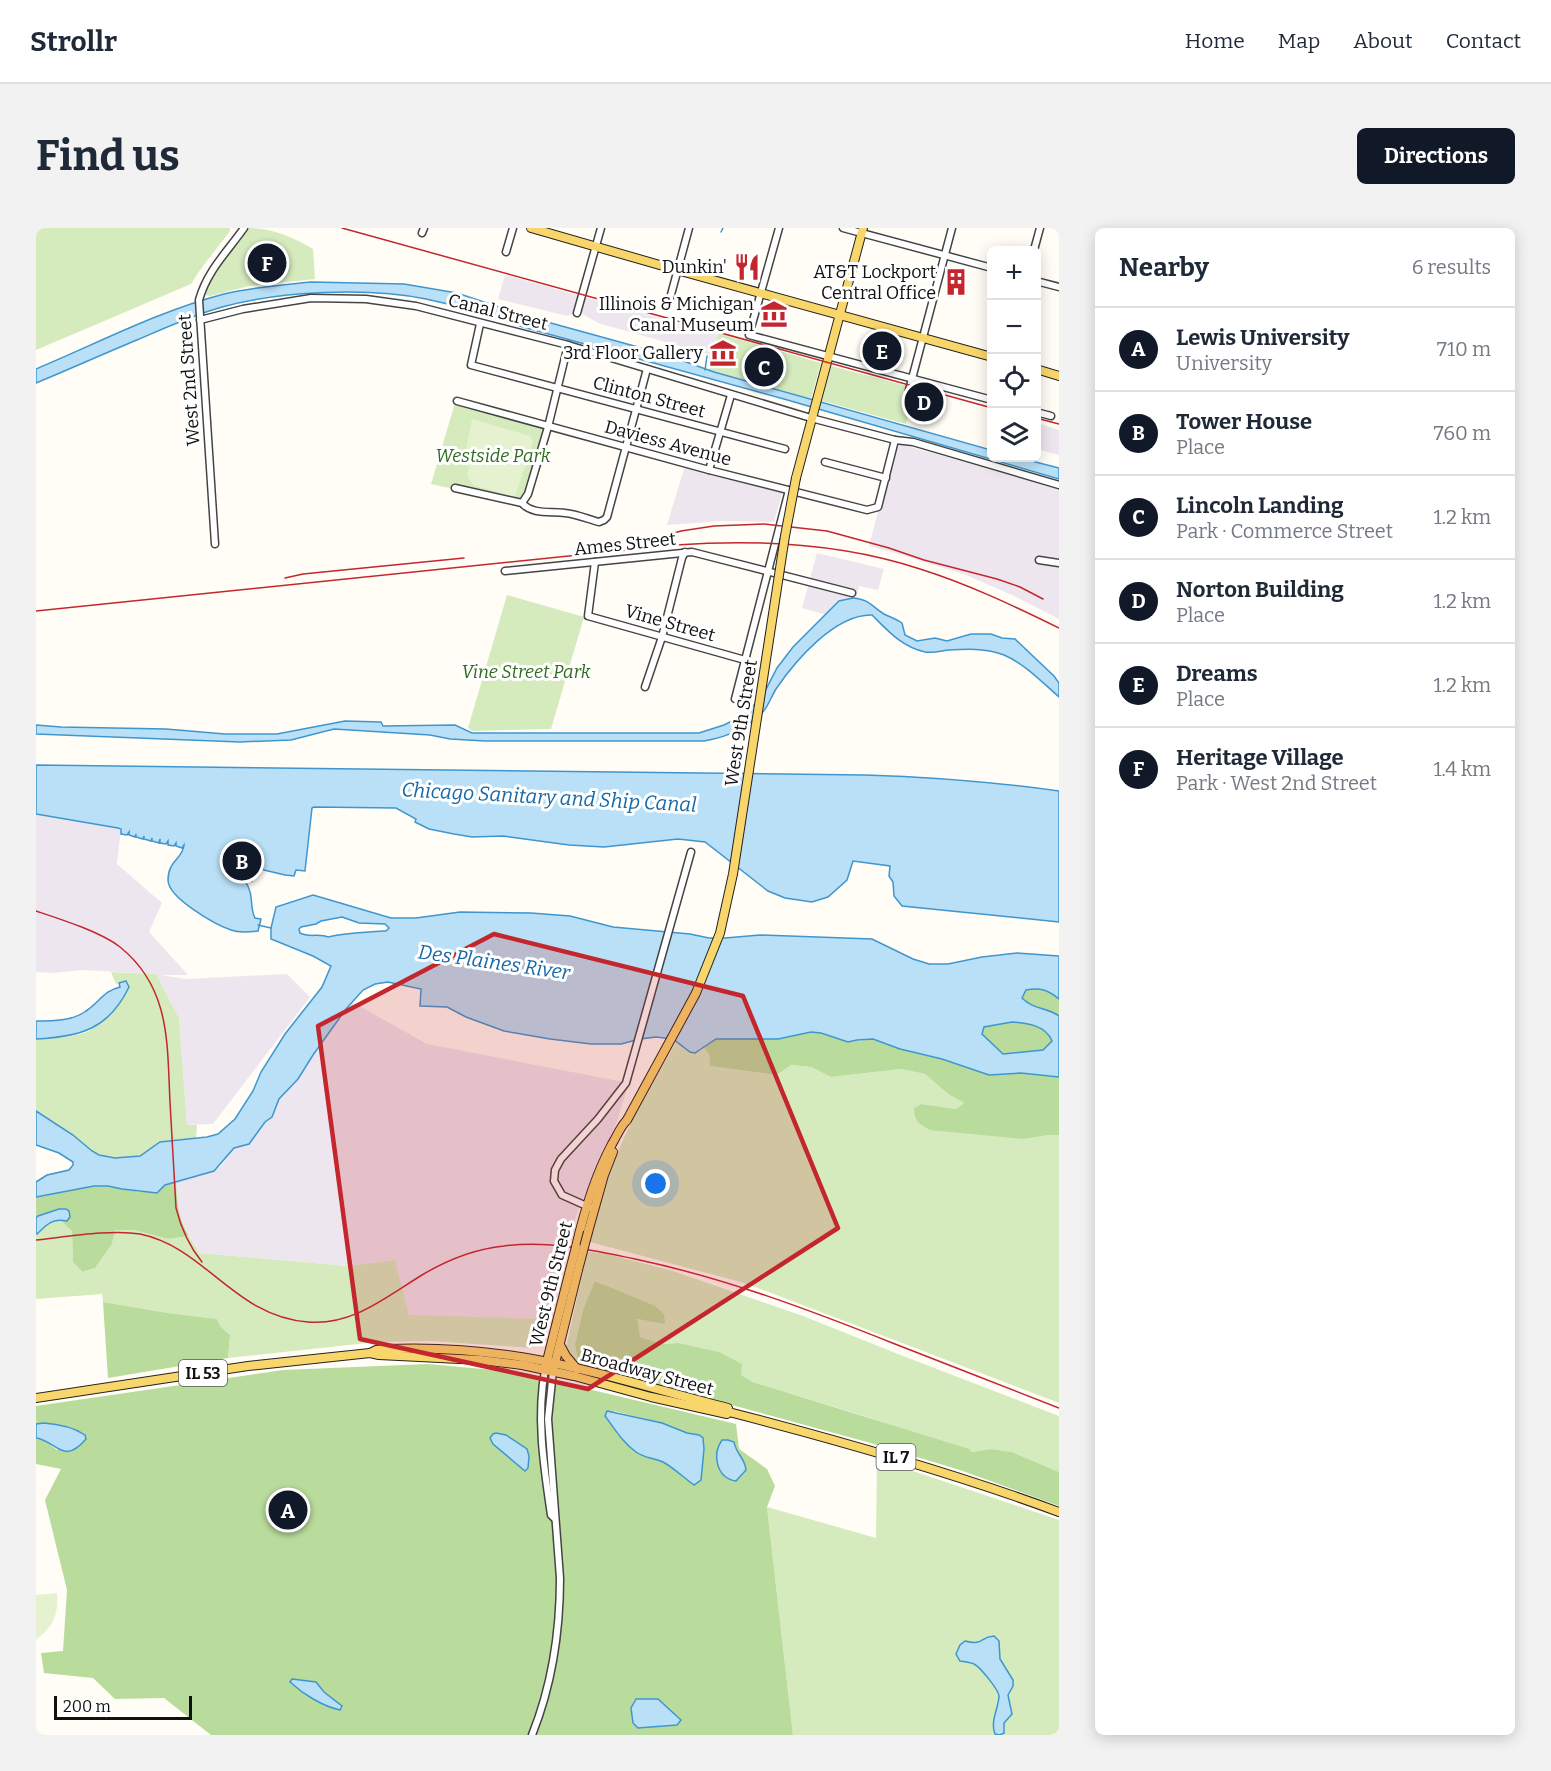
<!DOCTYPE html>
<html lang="en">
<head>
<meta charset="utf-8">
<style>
  body { margin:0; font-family:Bitter,serif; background:#f2f2f3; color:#1f2937 }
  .controls { position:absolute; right:18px; top:18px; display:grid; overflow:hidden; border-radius:9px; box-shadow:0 3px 15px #0003 }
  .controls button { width:54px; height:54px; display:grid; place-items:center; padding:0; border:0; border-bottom:2px solid #e0e1e3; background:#fff; color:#1f2937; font:30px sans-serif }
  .scale { position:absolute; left:18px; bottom:15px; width:138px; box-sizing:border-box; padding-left:6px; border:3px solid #111; border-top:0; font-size:16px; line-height:21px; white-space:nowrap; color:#111; -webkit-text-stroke:4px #fff; paint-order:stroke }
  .you { position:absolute; left:620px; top:956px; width:21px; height:21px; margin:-15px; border:4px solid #fff; border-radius:50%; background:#1a73e8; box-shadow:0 0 0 9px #1a73e833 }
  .badge { display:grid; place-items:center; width:39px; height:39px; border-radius:50%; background:#111827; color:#fff; font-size:20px; font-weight:700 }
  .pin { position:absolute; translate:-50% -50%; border:3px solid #fff; box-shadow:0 2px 6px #0006 }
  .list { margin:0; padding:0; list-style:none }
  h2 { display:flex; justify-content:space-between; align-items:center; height:78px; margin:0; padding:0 24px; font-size:26px }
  h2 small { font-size:20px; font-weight:400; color:#747a83 }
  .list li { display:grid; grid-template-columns:39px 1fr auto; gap:18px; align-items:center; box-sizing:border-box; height:84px; padding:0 24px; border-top:2px solid #e0e1e3 }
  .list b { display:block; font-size:22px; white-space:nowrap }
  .list p { margin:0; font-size:20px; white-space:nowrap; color:#747a83 }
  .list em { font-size:20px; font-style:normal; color:#747a83 }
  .icon { flex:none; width:33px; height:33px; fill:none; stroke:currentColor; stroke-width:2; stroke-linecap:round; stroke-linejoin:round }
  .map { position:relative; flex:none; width:1023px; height:1507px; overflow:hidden; border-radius:9px }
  header { display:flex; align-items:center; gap:36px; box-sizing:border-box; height:84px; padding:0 30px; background:#fff; border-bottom:2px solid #e0e1e3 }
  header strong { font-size:28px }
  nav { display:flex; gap:33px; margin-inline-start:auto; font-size:21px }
  .intro { display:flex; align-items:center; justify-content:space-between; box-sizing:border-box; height:144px; padding:0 36px }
  h1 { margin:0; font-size:42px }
  .button { padding:15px 27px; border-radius:9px; background:#111827; color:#fff; font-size:21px; font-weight:700 }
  main { display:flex; gap:36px; padding:0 36px }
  aside { flex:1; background:#fff; border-radius:9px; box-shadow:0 3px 15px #0003 }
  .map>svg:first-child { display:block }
</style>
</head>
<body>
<header>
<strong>Strollr</strong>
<nav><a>Home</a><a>Map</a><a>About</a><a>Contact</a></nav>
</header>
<div class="intro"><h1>Find us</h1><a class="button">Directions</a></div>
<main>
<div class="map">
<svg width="1023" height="1507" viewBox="0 0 1023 1507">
  <rect width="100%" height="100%" fill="#fffdf5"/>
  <g fill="#eee6ef">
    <polygon points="469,47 681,106 675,127 562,95 543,84 531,88 462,71"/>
    <polygon points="1001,195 1023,202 1023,227 1001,221"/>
    <polygon points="860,215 1023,260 1023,391 976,367 930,347 863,326 833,318"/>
    <polygon points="650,234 748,259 738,294 687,293 631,297"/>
    <polygon points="781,325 848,341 842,362 823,358 818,380 798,389 766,380"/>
    <polygon points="0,586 85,601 81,636 126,675 113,704 152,747 125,747 150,751 251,746 274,769 177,896 151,897 143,790 120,746 47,742 16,745 0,744"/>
    <polygon points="316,774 391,816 593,855 580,896 541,985 509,1091 373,1088 359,1032 312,1038 164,1025 148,999 141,979 140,953 184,939 198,920 213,915 229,894 236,889 243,871 262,851 277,827"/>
  </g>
  <g fill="#d5ebbd">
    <polygon points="0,0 194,0 194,3 164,42 155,56 0,122"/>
    <path d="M212 0C236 0 257 9 277 21L279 51 213 58 174 68 168 67 182 38Z"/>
    <polygon points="682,105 785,135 775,171 673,142 673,128 675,127"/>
    <polygon points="795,138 879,160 870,196 786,173"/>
    <polygon points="419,175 514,202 489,277 395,256"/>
    <polygon points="471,367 548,389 515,501 436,503 432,500"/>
    <path d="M75 744 120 746 143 790 151 897H161L160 910 124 914 104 928 79 930 70 929 56 923 37 907 0 883V811C15 810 43 810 56 801 63 795 81 763 88 753L80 756Z"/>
    <path d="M640 814 655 824 664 823 668 820 673 826 674 838 741 847 755 837 775 839 795 849 865 841 889 846 912 866 928 875 920 881 886 876 988 911 1013 907H1023V1175L725 1061 701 1053 554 1014C562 982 570 951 583 921 599 884 621 849 640 814Z"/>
    <polygon points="23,991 36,1003 37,1034 48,1044 59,1040 76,1016 78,1002 98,1002 132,1011 153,1008 164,1025 312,1038 359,1032 373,1087 509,1091 502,1113 496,1120 395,1113 340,1114 192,1130 194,1107 185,1099 181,1091 132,1085 67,1074 66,1066 0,1071 0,1005 2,1005 13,993"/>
    <polygon points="551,1024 567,1025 637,1043 767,1088 862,1126 1023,1188 1023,1244 976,1224 955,1221 936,1224 828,1188 717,1154 705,1147 642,1115 625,1116 603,1109 600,1091 628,1095 628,1086 560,1053 547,1082 539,1116 542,1135 533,1131 530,1120"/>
    <polygon points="841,1231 1023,1292 1023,1507 757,1507 731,1279 840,1310"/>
  </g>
  <g fill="#b9dc9c" fill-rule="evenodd">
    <path d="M999 760 1008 761 1023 771V788C1010 780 998 781 986 770L990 762Z"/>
    <path d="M976 794C991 795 1010 797 1016 813L1007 822 967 826 946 806 948 799Z"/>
    <path d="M775 804 785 805 811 814 837 811 882 826 906 831 953 847 985 845 1023 849V907H1013L988 911 894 902C883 896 878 893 878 880L886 876 920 881 928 875 912 866 889 846 865 841 795 849 775 839 755 837 741 847 674 838 673 826 668 820 680 811H742Z"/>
    <path d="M140 953C141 973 142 991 153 1008L132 1011 98 1002H79L76 1016 59 1040 47 1044 37 1034 36 1003 23 991V981L4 987 0 990V969L58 958H72L104 964Z"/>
    <polygon points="559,1053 619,1078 628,1086 629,1096 601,1091 604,1109 625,1116 642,1115 683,1124 706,1136 705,1147 717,1154 933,1221 936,1224 955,1221 976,1224 1023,1244 1023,1278 924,1242 831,1214 542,1135 539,1116 547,1082"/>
    <polygon points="67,1074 132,1085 181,1091 185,1099 194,1107 192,1130 72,1150"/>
    <path d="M392 1136 480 1144 700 1196 703 1221 731 1241 739 1258 731 1279 757 1507H175L128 1470 79 1471 57 1450 8 1445 5 1425 27 1423 31 1362 9 1272 25 1241 0 1236V1210L9 1213 21 1222 41 1202 20 1196H0V1178L247 1142ZM578 1183 626 1195 651 1205 663 1207 667 1210 668 1221 658 1257 626 1233 603 1226 581 1206 578 1199ZM256 1451 280 1454 288 1464 305 1477 298 1480C283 1472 268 1466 254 1454ZM621 1471 645 1492 641 1497 598 1496 595 1480 598 1472Z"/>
  </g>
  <g fill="#e6f2cf">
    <polygon points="436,191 494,208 497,214 479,269 437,257 431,247 433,240 428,233"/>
    <path d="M21 1365C23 1385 17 1400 0 1411V1367Z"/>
  </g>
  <g fill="#b9e0f7" stroke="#3f96cf" stroke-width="1.5" fill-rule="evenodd">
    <path d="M275 54 368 56 421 65 493 89 631 127 678 144 955 222 956 230H984L1023 240V251L748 171 487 99C456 88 423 78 390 71 332 59 244 63 186 79 157 87 129 100 101 112 67 126 34 141 0 155V141C62 115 123 83 188 66 217 59 246 57 275 54Z"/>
    <path d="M817 370C835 372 835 378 848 386 854 389 860 391 866 395L869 407 881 413 899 410 911 413 935 406H955L966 410 979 411 1018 448 1023 455V469C1006 454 989 436 968 427 950 420 931 421 912 422 905 423 896 425 889 424 866 419 852 403 836 387 799 386 759 433 740 461 735 469 732 479 726 485 723 489 719 491 715 494 697 505 690 509 668 513H449L414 511 394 507 298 501 255 512 204 514 0 506V497L25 499 130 501 189 506H241L309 493 345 494 347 498 419 497 436 505H663L688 497 708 487 726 469 741 440 757 419 803 373Z"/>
    <path d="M0 537 829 547C895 549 958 554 1023 563V694L866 678 858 668 857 654 853 648 854 638 817 633 811 652 792 669 776 674 749 670 732 663 669 614 642 611 568 619 533 617 467 608 436 609 418 606 393 601 379 594 380 591 360 580 278 579 276 580 269 643 260 642 258 648 249 647 228 642 225 640 227 632 222 631 221 629 218 628 214 631 204 629 201 631 200 635 206 644 215 650 216 653 208 652C219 665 213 680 219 690L225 691 222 703C214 704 203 705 195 702 180 697 132 670 132 652 132 632 147 631 148 617L146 620 140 618V615L138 618 132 617V613L130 616 124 615V611L123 615 116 613V610L115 613 108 611V608L107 611 100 609V606L99 609 93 607V604L91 607 85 606V601L82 600 0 586Z"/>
    <path d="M277 667 355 690H380L424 684 495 685 534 688 577 699 654 706 673 710H689L724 707 836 711 877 731 893 736H912L946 729 981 725 1023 728V771C1012 762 1004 759 990 762L986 770C998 782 1010 779 1023 788V849L985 845 953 847 906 831 864 821 837 811 821 812 812 814 785 805 775 804 742 811H680L659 825 654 824 637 811 620 809 604 811 585 816H555L514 811 468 803 430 789 411 779 384 778 385 761 352 754 339 756 327 762 310 781 277 827 262 851 243 871 236 889 229 894 213 916 198 920 178 943 129 957 121 965 86 961 72 958H58L0 969V954L11 947 33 942 37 937V934L23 925 0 917V883L37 907 56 923 63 927 79 930 104 928 124 914 171 909 182 906 199 891 217 863 225 844 249 806 286 759 295 738 277 728 235 711V700L240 679ZM306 689 323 695 349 696 353 700 350 703C331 704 310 705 292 709 283 705 273 710 264 705L263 701 265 699 280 696 285 693ZM976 794C990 795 1010 797 1016 813L1007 822 967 826 946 806 948 799Z"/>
    <path d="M90 753 93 759C73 801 44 809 0 811V793C16 793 37 793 50 783 64 774 67 763 84 759L83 755Z"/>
    <path d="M23 981H30L33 983 34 989 31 993C17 990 11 996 1 1006L0 1005V990L2 988Z"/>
    <path d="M571 1183 626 1195 651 1205 663 1207 667 1210 668 1221 665 1252 658 1257C648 1250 638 1240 627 1234 618 1230 608 1230 600 1224 586 1214 579 1201 569 1188Z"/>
    <path d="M8 1195C23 1196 37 1199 49 1207L50 1211C27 1238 21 1213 0 1210V1196Z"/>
    <polygon points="460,1205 470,1207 491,1221 493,1228 492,1240 489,1243 457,1216 454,1210 457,1206"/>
    <path d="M686 1212H692L698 1214C700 1226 709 1230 710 1242L700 1253C680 1250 676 1226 686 1212Z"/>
    <path d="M958 1408 963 1413 964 1431 977 1452V1458L972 1467 976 1486 968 1495V1505L964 1507 959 1506C954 1494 962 1481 963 1469 964 1463 944 1439 938 1436 934 1434 929 1434 924 1433L920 1426 924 1417 929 1413C948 1418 943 1409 958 1408Z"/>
    <path d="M256 1451 280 1454 288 1464 306 1478 304 1482C286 1478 267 1466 254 1454Z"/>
    <polygon points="600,1471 622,1471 645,1492 641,1497 602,1500 597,1495 595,1480"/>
  </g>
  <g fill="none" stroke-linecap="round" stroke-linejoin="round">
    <g stroke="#3f96cf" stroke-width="1.5">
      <polyline points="685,4 687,0"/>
      <polyline points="669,142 671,128"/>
      <polyline points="222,697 235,700"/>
    </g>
    <defs>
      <g id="minor">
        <polyline points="743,0 713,107 956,172"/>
        <polyline points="807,0 956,40"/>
        <polyline points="386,5 388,0"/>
        <polyline points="998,22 1004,0"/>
        <polyline points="470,24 477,0"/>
        <polyline points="1000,53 1023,59"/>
        <polyline points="633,74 653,0"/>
        <polyline points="541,85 565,0"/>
        <polyline points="164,92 207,81 275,70 330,71 380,78 532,117 775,190 859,212 877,214 1023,257"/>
        <polyline points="444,96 435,137 749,221"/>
        <polyline points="873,162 916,0"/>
        <polyline points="421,173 673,242 831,282 842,279 859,212"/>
        <polyline points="1000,184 1015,188"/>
        <polyline points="789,234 850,250"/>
        <polyline points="673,242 695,167"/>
        <path d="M419 260 486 275C496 287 515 283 529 285 540 286 552 291 563 294L568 292 571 289 611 141"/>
        <polyline points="486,275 492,266 512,199 532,117"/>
        <path d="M179 316 163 72C171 43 191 24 208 0"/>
        <polyline points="1003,332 1023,335"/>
        <polyline points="559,334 552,388 709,432"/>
        <polyline points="469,343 656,324 816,365"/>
        <polyline points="609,459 626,409 646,330 649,324"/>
        <polyline points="699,471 753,262"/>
        <polyline points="555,980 526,967 518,953 519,942 525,931 562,891 590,855 655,624"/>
        <path d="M509 1142C500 1190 508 1239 515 1287L518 1290"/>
        <path d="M496 1507C516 1457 524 1404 524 1350L512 1191 517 1143"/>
      </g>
      <g id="major">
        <polyline points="495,0 641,42 956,129"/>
        <polyline points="1000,141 1023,148"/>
        <polyline points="760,250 827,0"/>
        <polyline points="552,1004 568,947 577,924"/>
        <path d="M540 1019C548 984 559 948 576 916 581 908 584 899 591 892"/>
        <polyline points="524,1117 530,1128 541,1141"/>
        <path d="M334 1125 340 1122 349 1121C396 1119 444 1122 491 1130 559 1142 625 1163 692 1180L693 1184C805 1213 915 1244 1023 1284"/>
        <polyline points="510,1137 534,1042"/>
        <polyline points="518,1139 542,1042"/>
        <polyline points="0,1170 212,1138 334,1125 343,1127 444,1132 486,1137 538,1148 615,1169 691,1186 693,1184"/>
      </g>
    </defs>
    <use href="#minor" stroke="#444" stroke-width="9"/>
    <use href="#major" stroke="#222" stroke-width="10"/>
    <use href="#minor" stroke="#fff" stroke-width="6"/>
    <use href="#major" stroke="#f9d66b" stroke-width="8"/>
    <g stroke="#c4262e" stroke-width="1.5">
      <polyline points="306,0 956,180"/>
      <polyline points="1000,190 1023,196"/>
      <polyline points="610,313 645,303 678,298 728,296 791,303 853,320 888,332 961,351 984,359 1007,371"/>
      <polyline points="249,350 267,346 428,330"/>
      <path d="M0 383 640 317C723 311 805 315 884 341 932 356 978 378 1023 400"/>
      <path d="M0 683C24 691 65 704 84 719 135 760 131 816 134 874 136 909 138 944 140 980 145 1000 153 1018 166 1034"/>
      <path d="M0 1012C29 1009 76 1001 104 1006 169 1019 199 1089 272 1094 316 1098 350 1069 386 1047 411 1032 439 1021 468 1018 512 1012 555 1022 599 1031 689 1050 774 1082 859 1116 914 1137 968 1159 1023 1180"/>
    </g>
    <defs>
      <g id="major-bridge">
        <polyline points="591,892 660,765 684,705 697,646 749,308 760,250"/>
        <polyline points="534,1042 540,1019"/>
        <polyline points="542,1042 552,1004"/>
      </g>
    </defs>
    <use href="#major-bridge" stroke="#222" stroke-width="10" stroke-linecap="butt"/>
    <use href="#major-bridge" stroke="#f9d66b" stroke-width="8"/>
  </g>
  <path fill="#c4262e" fill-opacity="0.2" stroke="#c4262e" stroke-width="4.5" stroke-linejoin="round" d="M458 706 707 768 802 1000 552 1161 324 1111 282 798Z"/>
  <defs>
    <symbol id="restaurant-bare" viewBox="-9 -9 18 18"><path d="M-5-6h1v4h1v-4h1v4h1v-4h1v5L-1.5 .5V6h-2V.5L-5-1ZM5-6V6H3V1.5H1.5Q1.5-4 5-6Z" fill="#c4262e" stroke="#fff" stroke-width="2.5" paint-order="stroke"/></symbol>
    <symbol id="building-bare" viewBox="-9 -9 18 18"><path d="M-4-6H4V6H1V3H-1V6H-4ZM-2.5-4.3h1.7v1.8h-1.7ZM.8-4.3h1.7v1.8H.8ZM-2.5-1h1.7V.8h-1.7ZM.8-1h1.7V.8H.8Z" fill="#c4262e" stroke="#fff" stroke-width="2.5" paint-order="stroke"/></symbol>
    <symbol id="museum-bare" viewBox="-9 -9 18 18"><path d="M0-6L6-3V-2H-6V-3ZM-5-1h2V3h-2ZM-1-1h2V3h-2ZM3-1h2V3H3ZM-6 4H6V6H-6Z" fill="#c4262e" stroke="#fff" stroke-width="2.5" paint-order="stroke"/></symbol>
  </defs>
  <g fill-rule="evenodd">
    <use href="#restaurant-bare" x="692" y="20" width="38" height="38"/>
    <use href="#building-bare" x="901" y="35" width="38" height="38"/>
    <use href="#museum-bare" x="719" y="67" width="38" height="38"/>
    <use href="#museum-bare" x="668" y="106" width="38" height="38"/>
  </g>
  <g text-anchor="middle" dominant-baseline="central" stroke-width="6" stroke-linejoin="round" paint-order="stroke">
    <g fill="#fff" stroke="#585858" stroke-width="1.5">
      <rect x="143" y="1132" width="48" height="26" rx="4.5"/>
      <rect x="840.5" y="1216" width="39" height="26" rx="4.5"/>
    </g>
    <g font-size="16" font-weight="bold" fill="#111">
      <text x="167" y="1145">IL 53</text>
      <text x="860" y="1229">IL 7</text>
    </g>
    <g font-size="18" fill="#111" stroke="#fff" text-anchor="end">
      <text x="691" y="39">Dunkin'</text>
      <text x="900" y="44">AT&amp;T Lockport<tspan x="900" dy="21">Central Office</tspan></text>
      <text x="718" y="76">Illinois &amp; Michigan<tspan x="718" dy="21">Canal Museum</tspan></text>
      <text x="667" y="125">3rd Floor Gallery</text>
    </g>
    <g font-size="18" fill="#111" stroke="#fff">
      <text transform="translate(462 84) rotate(14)">Canal Street</text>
      <text transform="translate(153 152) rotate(-94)">West 2nd Street</text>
      <text transform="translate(613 169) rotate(15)">Clinton Street</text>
      <text transform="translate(632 215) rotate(15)">Daviess Avenue</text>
      <text transform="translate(589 316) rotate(-6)">Ames Street</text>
      <text transform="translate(634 395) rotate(16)">Vine Street</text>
      <text transform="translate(705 495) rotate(-81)">West 9th Street</text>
      <text transform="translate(515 1056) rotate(-76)">West 9th Street</text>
      <text transform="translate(611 1144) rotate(15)">Broadway Street</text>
    </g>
    <g font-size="18" font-style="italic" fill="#2f6b1f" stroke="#fff">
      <text x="457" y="228">Westside Park</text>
      <text x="490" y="444">Vine Street Park</text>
    </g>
    <g font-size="20" font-style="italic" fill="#1768a6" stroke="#fff">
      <text transform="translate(513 569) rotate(3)">Chicago Sanitary and Ship Canal</text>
      <text transform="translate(458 734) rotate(8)">Des Plaines River</text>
    </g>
  </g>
</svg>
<div class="controls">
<button>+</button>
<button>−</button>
<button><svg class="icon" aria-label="locate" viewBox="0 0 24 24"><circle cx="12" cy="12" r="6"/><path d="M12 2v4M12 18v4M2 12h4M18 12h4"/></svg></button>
<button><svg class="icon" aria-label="layers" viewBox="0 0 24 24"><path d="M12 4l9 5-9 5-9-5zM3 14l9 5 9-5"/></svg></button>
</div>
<div class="scale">200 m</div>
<div class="you"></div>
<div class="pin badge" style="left:252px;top:1282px">A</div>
<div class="pin badge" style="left:206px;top:633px">B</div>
<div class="pin badge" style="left:728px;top:139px">C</div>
<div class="pin badge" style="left:888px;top:174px">D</div>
<div class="pin badge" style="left:846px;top:123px">E</div>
<div class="pin badge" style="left:231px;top:35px">F</div>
</div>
<aside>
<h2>Nearby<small>6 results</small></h2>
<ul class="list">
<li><span class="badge">A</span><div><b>Lewis University</b><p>University</p></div><em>710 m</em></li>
<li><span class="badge">B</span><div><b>Tower House</b><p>Place</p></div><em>760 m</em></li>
<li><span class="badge">C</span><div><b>Lincoln Landing</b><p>Park · Commerce Street</p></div><em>1.2 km</em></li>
<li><span class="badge">D</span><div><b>Norton Building</b><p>Place</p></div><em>1.2 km</em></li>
<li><span class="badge">E</span><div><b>Dreams</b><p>Place</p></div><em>1.2 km</em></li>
<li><span class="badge">F</span><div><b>Heritage Village</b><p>Park · West 2nd Street</p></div><em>1.4 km</em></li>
</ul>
</aside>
</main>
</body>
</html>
